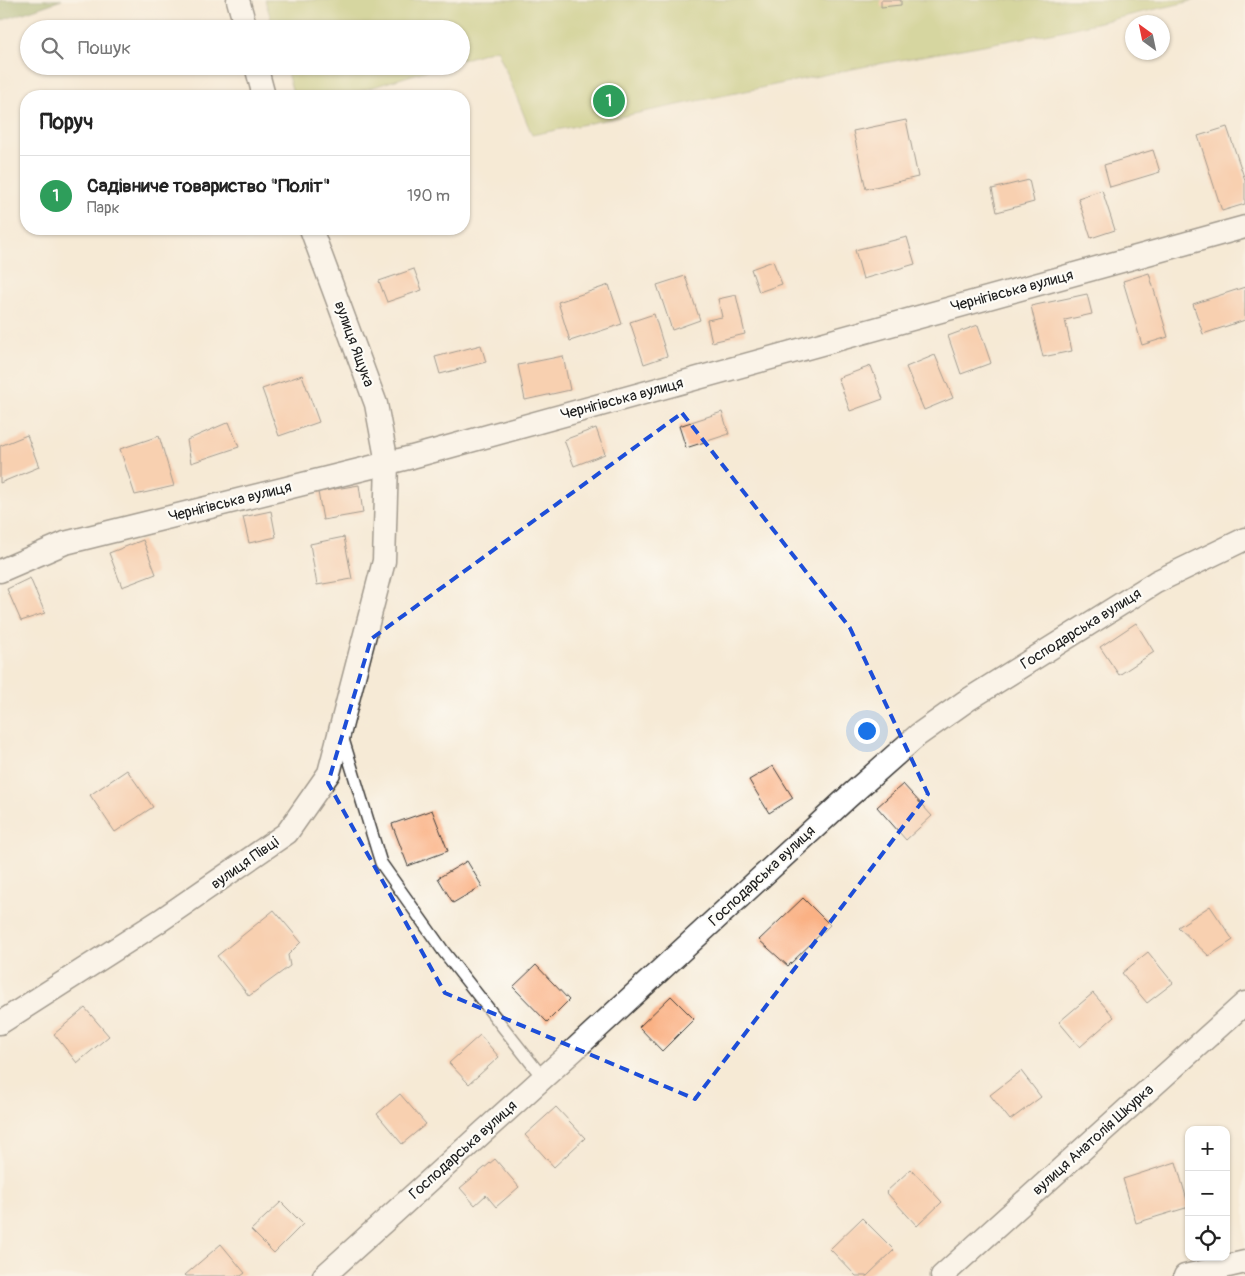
<!DOCTYPE html>
<html lang="uk">
<head>
<meta charset="utf-8">
<style>
  body { margin:0; font-family:Pangolin,sans-serif; background:#f6f6f6; color:#222 }
  .controls { position:absolute; right:15px; bottom:15px; display:grid; overflow:hidden; border-radius:10px; box-shadow:0 1px 4px #0004 }
  .controls button { width:45px; height:45px; display:grid; place-items:center; padding:0; border:0; border-bottom:1px solid #e0e0e0; background:#fff; color:#222; font:25px sans-serif }
  .compass { position:absolute; left:1125px; top:15px; width:45px; height:45px; border-radius:50%; background:#fff; box-shadow:0 1px 4px #0004; rotate:327deg }
  .you { position:absolute; left:866px; top:730px; width:18px; height:18px; margin:-12px; border:4px solid #fff; border-radius:50%; background:#1a73e8; box-shadow:0 0 0 8px #1a73e833 }
  .badge { display:grid; place-items:center; width:32px; height:32px; border-radius:50%; background:#b5179e; color:#fff; font-size:16px; font-weight:700 }
  .pin { position:absolute; translate:-50% -50%; border:2px solid #fff; box-shadow:0 1px 5px #0006 }
  .list { margin:0; padding:0; list-style:none }
  h2 { display:flex; justify-content:space-between; align-items:center; height:65px; margin:0; padding:0 20px; font-size:21px }
  h2 small { font-size:16px; font-weight:400; color:#767676 }
  .list li { display:grid; grid-template-columns:32px 1fr auto; gap:15px; align-items:center; box-sizing:border-box; height:80px; padding:0 20px; border-top:1px solid #e0e0e0 }
  .list b { display:block; font-size:19px; white-space:nowrap }
  .list p { margin:0; font-size:16px; white-space:nowrap; color:#767676 }
  .list em { font-size:16px; font-style:normal; color:#767676 }
  .icon { flex:none; width:28px; height:28px; fill:none; stroke:currentColor; stroke-width:2; stroke-linecap:round; stroke-linejoin:round }
  .map { position:relative; flex:none; width:1245px; height:1276px; overflow:hidden }
  .search { position:absolute; background:#fff; box-shadow:0 1px 4px #0004; left:20px; top:20px; width:450px; height:55px; display:flex; align-items:center; gap:12px; box-sizing:border-box; padding:0 18px; border-radius:28px; color:#767676; font-size:19px }
  .panel { position:absolute; background:#fff; box-shadow:0 1px 4px #0004; left:20px; top:90px; width:450px; height:145px; border-radius:20px }
  .map>svg:first-child { display:block }
</style>
</head>
<body>
<div class="map">
<svg width="1245" height="1276" viewBox="0 0 1245 1276">
  <rect width="100%" height="100%" fill="#fdfcf7"/>
  <filter id="ink" filterUnits="userSpaceOnUse"><feTurbulence type="fractalNoise" baseFrequency=".02" numOctaves="2"/><feDisplacementMap in="SourceGraphic" scale="10" xChannelSelector="R" yChannelSelector="G"/><feConvolveMatrix kernelMatrix="1 2 1 2 8 2 1 2 1" color-interpolation-filters="sRGB"/></filter>
  <filter id="wash" filterUnits="userSpaceOnUse"><feTurbulence type="fractalNoise" baseFrequency=".0096" numOctaves="4" result="noise"/><feDisplacementMap in="SourceGraphic" scale="20" xChannelSelector="R" yChannelSelector="G"/><feGaussianBlur stdDeviation="1.12" result="paint"/><feColorMatrix in="noise" values="0 0 0 0 0 0 0 0 0 0 0 0 0 0 0 0 0 1.4 0 .05"/><feComposite in="paint" operator="in"/></filter>
  <g filter="url(#wash)">
    <rect width="100%" height="100%" fill="#f6ead6"/>
    <g fill="#b0be61" stroke="#666d3e">
      <polygon points="265,0 1196,0 1061,31 867,66 532,135 497,49 461,60 461,29 274,29"/>
      <polygon points="285,66 441,66 344,96 294,96"/>
    </g>
    <polygon fill="#8ca557" stroke="#54603a" points="0,0 62,0 0,21"/>
    <g id="blocks">
      <g fill="#fab184">
        <polygon points="881,0 901,0 901,5 881,7"/>
        <polygon points="906,120 918,177 866,189 853,131"/>
        <polygon points="1227,127 1245,180 1245,204 1222,211 1198,136"/>
        <polygon points="1153,150 1160,172 1110,187 1104,165"/>
        <polygon points="1029,180 1034,202 997,212 992,189"/>
        <polygon points="1102,190 1115,230 1091,238 1078,198"/>
        <polygon points="907,237 915,264 863,279 855,250"/>
        <polygon points="773,261 782,284 759,292 751,269"/>
        <polygon points="414,269 422,290 387,302 379,281"/>
        <polygon points="1149,273 1168,337 1142,345 1123,281"/>
        <polygon points="685,276 700,320 672,330 657,285"/>
        <polygon points="609,285 622,324 570,341 558,302"/>
        <polygon points="1245,287 1245,320 1203,334 1193,304"/>
        <polygon points="1087,294 1092,314 1065,320 1072,351 1043,357 1031,306"/>
        <polygon points="736,295 745,334 712,342 707,320 722,317 718,299"/>
        <polygon points="654,314 667,356 644,364 630,322"/>
        <polygon points="978,325 991,363 961,374 948,336"/>
        <polygon points="481,345 486,362 440,374 435,357"/>
        <polygon points="935,355 953,398 924,410 906,367"/>
        <polygon points="563,356 570,390 525,400 518,365"/>
        <polygon points="871,366 883,399 850,411 838,378"/>
        <polygon points="302,375 319,422 279,436 262,389"/>
        <polygon points="722,412 729,434 686,448 679,426"/>
        <polygon points="229,422 239,447 191,463 187,440"/>
        <polygon points="596,428 605,454 574,466 564,440"/>
        <polygon points="27,435 39,467 0,483 0,446"/>
        <polygon points="159,436 174,486 135,495 120,449"/>
        <polygon points="359,485 363,513 323,520 318,492"/>
        <polygon points="271,511 276,537 249,543 243,517"/>
        <polygon points="344,537 352,579 317,585 310,544"/>
        <polygon points="143,540 156,574 122,587 109,553"/>
        <polygon points="30,578 45,613 21,621 7,589"/>
        <polygon points="1136,623 1154,652 1119,675 1100,647"/>
        <polygon points="773,766 793,798 769,813 749,780"/>
        <polygon points="127,770 153,807 115,832 90,795"/>
        <polygon points="903,784 932,816 906,840 877,807"/>
        <polygon points="432,810 448,851 408,866 392,824"/>
        <polygon points="467,861 482,886 453,903 438,878"/>
        <polygon points="803,898 830,925 788,966 759,940"/>
        <polygon points="1210,906 1233,940 1209,956 1178,927"/>
        <polygon points="274,910 301,942 288,955 290,966 249,996 217,956"/>
        <polygon points="1148,952 1173,983 1147,1003 1122,973"/>
        <polygon points="536,965 569,1000 547,1022 513,987"/>
        <polygon points="1093,993 1114,1017 1080,1047 1059,1022"/>
        <polygon points="671,996 694,1019 662,1051 639,1027"/>
        <polygon points="85,1008 109,1036 77,1063 54,1034"/>
        <polygon points="480,1035 499,1057 469,1084 449,1063"/>
        <polygon points="1021,1071 1041,1097 1010,1120 990,1095"/>
        <polygon points="400,1094 426,1124 402,1144 377,1114"/>
        <polygon points="556,1107 585,1138 554,1167 525,1135"/>
        <polygon points="495,1159 519,1187 496,1207 486,1195 475,1205 460,1188"/>
        <polygon points="1176,1162 1189,1207 1136,1223 1123,1179"/>
        <polygon points="911,1169 942,1202 917,1226 886,1192"/>
        <polygon points="281,1202 303,1224 274,1253 251,1230"/>
        <polygon points="862,1218 894,1250 867,1276 856,1276 830,1249"/>
        <polygon points="221,1244 245,1273 241,1276 186,1276 185,1275"/>
      </g>
    </g>
  </g>
  <g filter="url(#ink)">
    <use href="#blocks" fill-opacity="0" stroke="#3d3b38" stroke-width="1"/>
    <g fill="none" stroke-linecap="round" stroke-linejoin="round">
      <defs>
        <polyline id="lane" points="342,736 381,863 444,952 543,1078"/>
        <g id="street">
          <polyline points="238,0 246,29"/>
          <polyline points="256,66 264,96"/>
          <polyline points="0,571 65,543 412,457 1245,227"/>
          <polyline points="0,1023 161,920 287,833 329,773 384,561 387,463 376,404 311,229"/>
          <polyline points="324,1276 574,1050 847,798 918,735 966,701 1156,582 1245,539"/>
          <polyline points="942,1276 1245,1003"/>
          <polyline points="1185,1276 1245,1262"/>
        </g>
      </defs>
      <use href="#lane" stroke="#3d3b38" stroke-width="14"/>
      <use href="#street" stroke="#3d3b38" stroke-width="25"/>
      <use href="#lane" stroke="#fff" stroke-width="11"/>
      <use href="#street" stroke="#fff" stroke-width="22"/>
    </g>
  </g>
  <path d="M0 0H1245V1276H0ZM682 413 850 628 928 794 695 1099 445 993 328 783 371 639Z" fill="#f6ead6" fill-opacity=".55" fill-rule="evenodd"/>
  <path fill="none" stroke="#1d4ed8" stroke-width="4" stroke-dasharray="10 6" stroke-linejoin="round" d="M682 413 850 628 928 794 695 1099 445 993 328 783 371 639Z"/>
  <g text-anchor="middle" dominant-baseline="central" stroke-width="4.5" stroke-linejoin="round" paint-order="stroke">
    <g font-size="15" fill="#1c1c1c" stroke="#fdfcf7">
      <text transform="translate(1012 291) rotate(-15)">Чернігівська вулиця</text>
      <text transform="translate(354 344) rotate(70)">вулиця Ящука</text>
      <text transform="translate(622 399) rotate(-15)">Чернігівська вулиця</text>
      <text transform="translate(230 502) rotate(-14)">Чернігівська вулиця</text>
      <text transform="translate(1081 629) rotate(-32)">Господарська вулиця</text>
      <text transform="translate(245 863) rotate(-35)">вулиця Півці</text>
      <text transform="translate(762 876) rotate(-43)">Господарська вулиця</text>
      <text transform="translate(1093 1140) rotate(-42)">вулиця Анатолія Шкурка</text>
      <text transform="translate(463 1150) rotate(-42)">Господарська вулиця</text>
    </g>
  </g>
</svg>
<div class="controls">
<button>+</button>
<button>−</button>
<button><svg class="icon" aria-label="locate" viewBox="0 0 24 24"><circle cx="12" cy="12" r="6"/><path d="M12 2v4M12 18v4M2 12h4M18 12h4"/></svg></button>
</div>
<svg class="compass" viewBox="-18 -18 36 36"><path d="M0-13l5 13h-10z" fill="#e53935"/><path d="M0 13l5-13h-10z" fill="#767676"/></svg>
<div class="you"></div>
<div class="pin badge" style="left:609px;top:101px;background:#2e9e5b">1</div>
<div class="search"><svg class="icon" aria-label="search" viewBox="0 0 24 24"><circle cx="10" cy="10" r="6"/><path d="M15 15l6 6"/></svg>Пошук</div>
<section class="panel">
<h2>Поруч<small></small></h2>
<ul class="list">
<li><span class="badge" style="background:#2e9e5b">1</span><div><b>Садівниче товариство &quot;Політ&quot;</b><p>Парк</p></div><em>190 m</em></li>
</ul>
</section>
</div>
</body>
</html>
